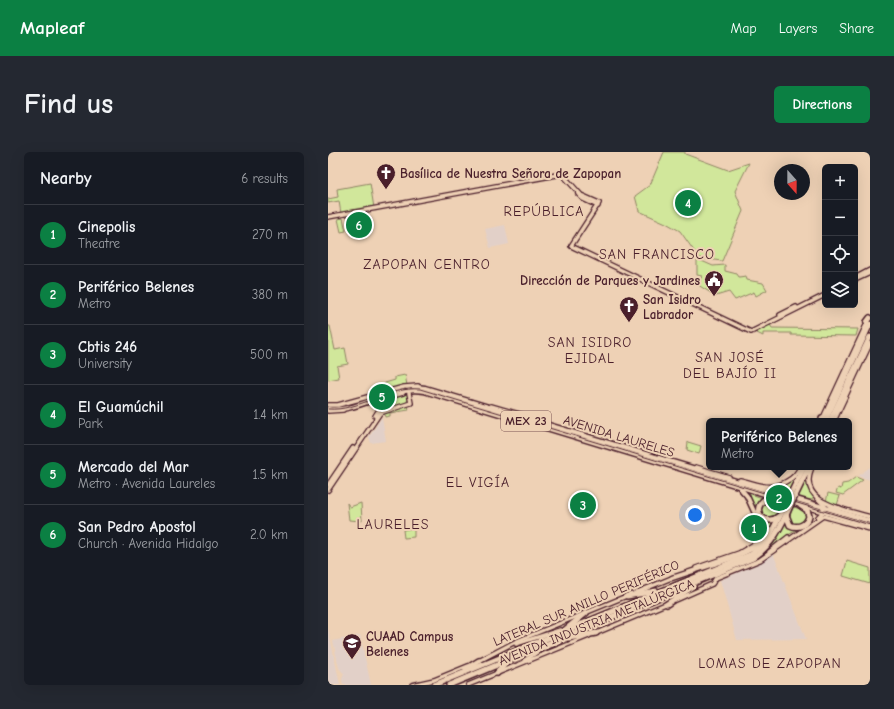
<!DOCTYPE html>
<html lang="en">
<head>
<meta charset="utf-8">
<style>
  body { margin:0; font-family:"Comic Neue",sans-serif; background:#242831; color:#f1f3f6 }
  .controls { position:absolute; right:12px; top:12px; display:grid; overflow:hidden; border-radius:6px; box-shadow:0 4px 16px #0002 }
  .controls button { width:36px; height:36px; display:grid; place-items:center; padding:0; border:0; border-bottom:1px solid #363941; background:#171b24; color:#f1f3f6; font:20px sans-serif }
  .compass { position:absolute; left:446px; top:12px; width:36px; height:36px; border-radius:50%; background:#171b24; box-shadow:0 4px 16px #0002; rotate:159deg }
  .you { position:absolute; left:367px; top:363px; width:14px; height:14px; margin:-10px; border:3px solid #fff; border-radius:50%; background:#1a73e8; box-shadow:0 0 0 6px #1a73e833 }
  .badge { display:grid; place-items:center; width:26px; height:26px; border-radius:50%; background:#0b8043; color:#fff; font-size:13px; font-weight:700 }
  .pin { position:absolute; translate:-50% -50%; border:2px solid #fff; box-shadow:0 1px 4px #0006 }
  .popup { position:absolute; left:378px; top:266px; width:146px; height:52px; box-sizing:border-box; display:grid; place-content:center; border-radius:6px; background:#171b24; filter:drop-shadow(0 1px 3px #0005); font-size:13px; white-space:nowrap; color:#9ea1a6 }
  .popup b { font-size:15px; color:#f1f3f6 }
  .popup::after { content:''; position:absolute; left:50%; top:100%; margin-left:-8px; border:8px solid transparent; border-top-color:#171b24 }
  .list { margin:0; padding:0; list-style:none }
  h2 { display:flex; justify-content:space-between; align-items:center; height:52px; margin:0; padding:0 16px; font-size:17px }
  h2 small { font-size:13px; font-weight:400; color:#9ea1a6 }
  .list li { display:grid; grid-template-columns:26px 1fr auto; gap:12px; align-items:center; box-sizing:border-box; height:60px; padding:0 16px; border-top:1px solid #363941 }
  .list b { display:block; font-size:15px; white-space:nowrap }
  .list p { margin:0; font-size:13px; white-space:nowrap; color:#9ea1a6 }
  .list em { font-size:13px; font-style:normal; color:#9ea1a6 }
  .icon { flex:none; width:22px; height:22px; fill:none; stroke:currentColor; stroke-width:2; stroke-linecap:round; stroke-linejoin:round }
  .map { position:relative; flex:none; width:542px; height:533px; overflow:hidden; border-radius:6px }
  header { display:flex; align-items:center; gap:24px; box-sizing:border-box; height:56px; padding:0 20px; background:#0b8043; color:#fff }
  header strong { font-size:19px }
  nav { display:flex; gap:22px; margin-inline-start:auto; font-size:14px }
  .intro { display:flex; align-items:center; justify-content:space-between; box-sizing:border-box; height:96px; padding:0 24px }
  h1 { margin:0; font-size:28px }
  .button { padding:10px 18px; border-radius:6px; background:#0b8043; color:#fff; font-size:14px; font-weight:700 }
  main { display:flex; gap:24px; padding:0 24px }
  aside { flex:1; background:#171b24; border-radius:6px; box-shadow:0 4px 16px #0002 }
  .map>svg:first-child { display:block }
</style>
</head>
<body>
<header>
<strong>Mapleaf</strong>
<nav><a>Map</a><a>Layers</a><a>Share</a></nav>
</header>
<div class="intro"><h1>Find us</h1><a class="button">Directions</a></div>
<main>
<aside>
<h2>Nearby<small>6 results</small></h2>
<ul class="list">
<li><span class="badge">1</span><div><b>Cinepolis</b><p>Theatre</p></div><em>270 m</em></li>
<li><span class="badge">2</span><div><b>Periférico Belenes</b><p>Metro</p></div><em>380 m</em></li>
<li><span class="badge">3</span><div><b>Cbtis 246</b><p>University</p></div><em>500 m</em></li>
<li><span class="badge">4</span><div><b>El Guamúchil</b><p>Park</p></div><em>1.4 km</em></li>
<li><span class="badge">5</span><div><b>Mercado del Mar</b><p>Metro · Avenida Laureles</p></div><em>1.5 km</em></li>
<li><span class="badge">6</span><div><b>San Pedro Apostol</b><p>Church · Avenida Hidalgo</p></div><em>2.0 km</em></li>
</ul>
</aside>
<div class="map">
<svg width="542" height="533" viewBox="0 0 542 533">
  <rect width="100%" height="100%" fill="#eed1b5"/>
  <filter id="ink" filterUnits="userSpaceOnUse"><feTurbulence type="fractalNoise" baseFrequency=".025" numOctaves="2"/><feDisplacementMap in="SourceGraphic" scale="8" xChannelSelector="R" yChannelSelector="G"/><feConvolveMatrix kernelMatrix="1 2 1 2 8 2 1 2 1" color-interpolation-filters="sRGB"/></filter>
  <g filter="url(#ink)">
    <g fill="#e2d0c8">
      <polygon points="177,73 181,92 162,96 157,77"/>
      <polygon points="54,265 58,289 43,291 41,285"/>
      <polygon points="542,315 542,328 530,324"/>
      <polygon points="445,401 478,487 409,488 392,428 430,412"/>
      <polygon points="0,476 12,533 0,533"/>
      <polygon points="32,483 43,533 15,533 14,527 16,522 11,516 5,489"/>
    </g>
    <g fill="#d1e79b" stroke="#8e8363">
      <polygon points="336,0 357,0 357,2 400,18 421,11 407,39 415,59 394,109 371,106 352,79 338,71 311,59 307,44 322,33"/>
      <polygon points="42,31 46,56 13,62 11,49 0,51 0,47 10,45 9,37"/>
      <polygon points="15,66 18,79 13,80 10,67"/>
      <polygon points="369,107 385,114 397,113 397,119 409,122 411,125 418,124 419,128 435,131 439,138 428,144 426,140 407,148 401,140 388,144 370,133 374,124 369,123"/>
      <polygon points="441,171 444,176 530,177 528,184 463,183 463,181 435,181 435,184 427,180"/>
      <polygon points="0,174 2,174 7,198 17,196 20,212 9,214 11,226 0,228"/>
      <polygon points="77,223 79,233 52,241 57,231 67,228 67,225"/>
      <polygon points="80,241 80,247 78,252 57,257 55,256 55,248"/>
      <polygon points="80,253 81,258 62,261 62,264 57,265 56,260"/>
      <polygon points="360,290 373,294 371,302 359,298"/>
      <path d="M470 322 461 342 442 337C453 336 463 330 470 322Z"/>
      <polygon points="479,324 480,335 486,345 483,349 469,345"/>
      <polygon points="528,325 535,328 515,343 508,341 510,336 513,337 514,332 520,331"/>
      <polygon points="420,341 437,347 431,352 435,368 446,370 442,382 434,388 436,376"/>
      <polygon points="500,341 512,344 509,353 498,350"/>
      <polygon points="438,349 438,351 454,356 449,365 441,368 433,363 432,356"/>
      <polygon points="19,351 22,355 33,351 34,369 21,368"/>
      <polygon points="465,355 477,358 480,366 472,373 463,373 461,367"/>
      <path d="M457 369 472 376 450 389 433 405 416 413C437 403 447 390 457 369Z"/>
      <polygon points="86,376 86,385 76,386 75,378"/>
      <polygon points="519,409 542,416 542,432 515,424"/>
    </g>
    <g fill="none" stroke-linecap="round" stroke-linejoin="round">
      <defs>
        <g id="secondary">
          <polyline points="250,42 255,47 270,54"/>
          <polyline points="0,65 234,22 253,43 271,51 243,94 423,180 497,143"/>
          <polyline points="527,126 542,118"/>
          <polyline points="527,128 542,121"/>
          <polyline points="452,163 468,155"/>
          <polyline points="54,247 75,241"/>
          <polyline points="0,253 10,253 76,235 90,234"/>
          <polyline points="163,254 209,267"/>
          <polyline points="0,259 15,258"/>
          <polyline points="47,264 54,253 52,245"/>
          <polyline points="494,268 540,169"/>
          <polyline points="506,269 542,192"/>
          <polyline points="368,315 401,325"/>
          <path d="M484 315C468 352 517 357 542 365"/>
          <path d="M412 328C430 332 442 340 459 329 465 326 469 322 472 315"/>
          <polyline points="0,333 25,296"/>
          <polyline points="0,338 52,261 83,251 80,236"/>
          <polyline points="489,346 497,354 495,360 490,365"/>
          <polyline points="441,400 460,385"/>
          <polyline points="368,416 411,401 428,391"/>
          <polyline points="307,441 346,425"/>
          <polyline points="348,448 384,432 388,426 432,408 495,364 542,377"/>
          <polyline points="266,482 340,451"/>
          <polyline points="188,492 232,478"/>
          <polyline points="197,508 212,498 232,490"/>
          <polyline points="149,510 189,489 301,443"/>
          <polyline points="84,533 106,528 140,514"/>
          <polyline points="140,533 261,484"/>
        </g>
        <g id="primary">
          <polyline points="88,235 97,236 542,369"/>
          <path d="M0 257C27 262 64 233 96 239L542 374"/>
          <polyline points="502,356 511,356"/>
          <polyline points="344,426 407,405 424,397 431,391 434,383 433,375 419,344 412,336"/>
        </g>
        <g id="motorway">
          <polyline points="539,170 542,166"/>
          <polyline points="494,269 494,267"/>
          <polyline points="497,269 542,172"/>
          <polyline points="502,269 542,185"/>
          <polyline points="462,343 476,315"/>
          <polyline points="467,344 481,315"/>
          <path d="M448 346 436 348C422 359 438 376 451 364"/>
          <path d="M458 363 462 373C470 377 479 373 481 364L479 358 473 354"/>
          <polyline points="299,444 328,439"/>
          <polyline points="339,452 365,434"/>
          <polyline points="237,478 258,461"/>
          <polyline points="241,486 268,481"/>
          <polyline points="138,517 151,509"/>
          <polyline points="169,521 179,510"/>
          <polyline points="106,533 424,402 440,387 458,352"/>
          <path d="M121 533 425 406C444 393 453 375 462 354"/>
        </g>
      </defs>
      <use href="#secondary" stroke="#4a1f2b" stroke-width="6"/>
      <use href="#primary" stroke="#4a1f2b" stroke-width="7"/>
      <use href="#motorway" stroke="#4a1f2b" stroke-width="8"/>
      <use href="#secondary" stroke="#eed1b5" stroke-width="3.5"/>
      <use href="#primary" stroke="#eed1b5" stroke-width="4"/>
      <use href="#motorway" stroke="#eed1b5" stroke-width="5"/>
      <path stroke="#4a1f2b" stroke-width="1" d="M0 257C30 260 61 234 92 237L542 373"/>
      <defs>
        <g id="motorway-bridge">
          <polyline points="458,352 462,343"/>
          <polyline points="462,354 467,344"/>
        </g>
      </defs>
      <use href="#motorway-bridge" stroke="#4a1f2b" stroke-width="8" stroke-linecap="butt"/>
      <use href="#motorway-bridge" stroke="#eed1b5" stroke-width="5"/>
    </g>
  </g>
  <defs>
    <symbol id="church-pin" viewBox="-11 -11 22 30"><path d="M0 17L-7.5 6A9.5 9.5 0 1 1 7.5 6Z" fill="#4a1f2b" stroke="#eed1b5"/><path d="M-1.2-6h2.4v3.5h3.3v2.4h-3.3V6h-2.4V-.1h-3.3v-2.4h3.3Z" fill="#fff"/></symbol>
    <symbol id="civic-pin" viewBox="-11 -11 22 30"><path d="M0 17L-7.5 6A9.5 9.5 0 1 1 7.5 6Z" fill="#4a1f2b" stroke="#eed1b5"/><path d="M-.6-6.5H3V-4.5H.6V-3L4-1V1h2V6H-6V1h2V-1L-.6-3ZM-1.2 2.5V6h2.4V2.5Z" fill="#fff"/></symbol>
    <symbol id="university-pin" viewBox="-11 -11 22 30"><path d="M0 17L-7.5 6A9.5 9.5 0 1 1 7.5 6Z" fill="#4a1f2b" stroke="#eed1b5"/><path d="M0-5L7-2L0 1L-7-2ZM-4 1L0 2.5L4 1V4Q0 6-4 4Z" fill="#fff"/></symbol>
  </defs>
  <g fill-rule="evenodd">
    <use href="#church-pin" x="47" y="10" width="22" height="30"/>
    <use href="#civic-pin" x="375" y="117" width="22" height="30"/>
    <use href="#church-pin" x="290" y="143" width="22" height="30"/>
    <use href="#university-pin" x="13" y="480" width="22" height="30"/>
  </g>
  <g text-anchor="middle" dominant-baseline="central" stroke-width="4" stroke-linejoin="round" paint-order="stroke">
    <rect fill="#eed1b5" stroke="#7b5454" stroke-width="1" x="173" y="259" width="50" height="20" rx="3"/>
    <g font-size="12" font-weight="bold" fill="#4a1f2b">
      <text x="198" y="269">MEX 23</text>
    </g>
    <g font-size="13" font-weight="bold" fill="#4a1f2b" stroke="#eed1b5" text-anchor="start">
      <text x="72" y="21">Basílica de Nuestra Señora de Zapopan</text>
      <text x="372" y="128" text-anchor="end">Dirección de Parques y Jardines</text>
      <text x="315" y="147">San Isidro<tspan x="315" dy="15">Labrador</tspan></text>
      <text x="38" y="484">CUAAD Campus<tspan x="38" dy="15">Belenes</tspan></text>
    </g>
    <g font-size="13" fill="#4a1f2b" stroke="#eed1b5">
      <text transform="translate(291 284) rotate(17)">AVENIDA LAURELES</text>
      <text transform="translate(258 451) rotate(-23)">LATERAL SUR ANILLO PERIFÉRICO</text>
      <text transform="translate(268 470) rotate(-22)">AVENIDA INDUSTRIA METALÚRGICA</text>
    </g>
    <g font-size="14" letter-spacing="1" fill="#4a1f2b" stroke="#eed1b5">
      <text x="216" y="59">REPÚBLICA</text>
      <text x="329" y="102">SAN FRANCISCO</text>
      <text x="99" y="112">ZAPOPAN CENTRO</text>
      <text x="262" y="190">SAN ISIDRO<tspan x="262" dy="16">EJIDAL</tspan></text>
      <text x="402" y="205">SAN JOSÉ<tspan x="402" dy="16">DEL BAJÍO II</tspan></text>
      <text x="150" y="330">EL VIGÍA</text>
      <text x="65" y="372">LAURELES</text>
      <text x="442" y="511">LOMAS DE ZAPOPAN</text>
    </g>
  </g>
</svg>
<div class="controls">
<button>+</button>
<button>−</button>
<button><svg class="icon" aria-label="locate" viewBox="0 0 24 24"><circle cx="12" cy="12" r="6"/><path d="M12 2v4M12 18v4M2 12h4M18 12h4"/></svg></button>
<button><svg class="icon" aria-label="layers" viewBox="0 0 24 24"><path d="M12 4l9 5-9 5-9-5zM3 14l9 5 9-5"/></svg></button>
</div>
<svg class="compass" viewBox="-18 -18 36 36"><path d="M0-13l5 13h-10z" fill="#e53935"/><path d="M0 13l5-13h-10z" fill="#9ea1a6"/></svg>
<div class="you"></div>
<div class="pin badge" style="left:426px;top:376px">1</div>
<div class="pin badge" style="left:451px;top:346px">2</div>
<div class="popup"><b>Periférico Belenes</b>Metro</div>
<div class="pin badge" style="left:255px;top:353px">3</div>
<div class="pin badge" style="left:360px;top:51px">4</div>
<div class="pin badge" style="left:54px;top:245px">5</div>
<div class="pin badge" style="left:31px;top:73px">6</div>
</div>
</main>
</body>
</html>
